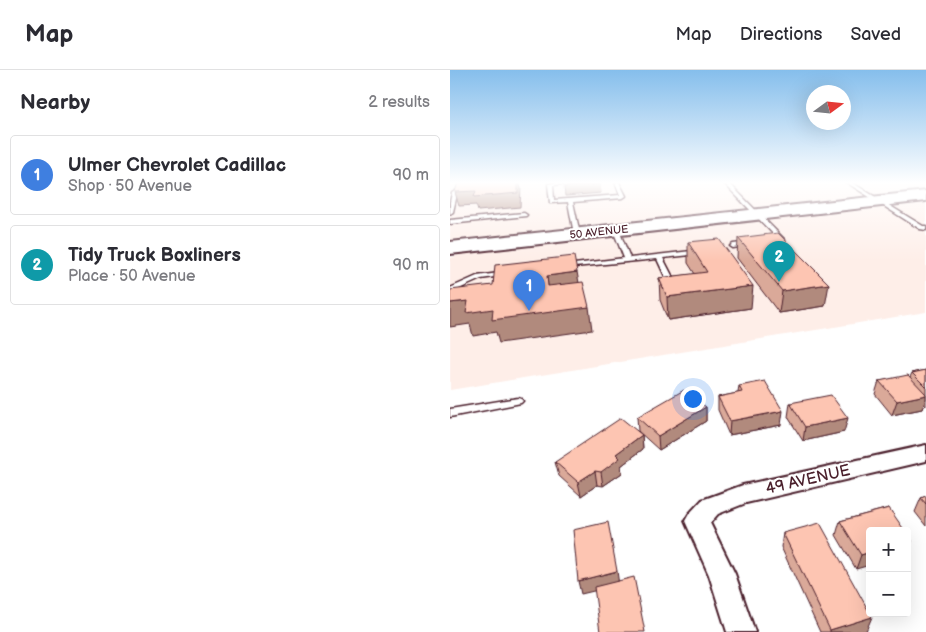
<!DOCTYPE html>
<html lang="en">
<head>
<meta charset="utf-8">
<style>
  body { margin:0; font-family:"Balsamiq Sans",sans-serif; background:#f2f2f3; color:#2b2b33 }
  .controls { position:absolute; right:15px; bottom:15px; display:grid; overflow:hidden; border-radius:5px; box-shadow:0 5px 20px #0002 }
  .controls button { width:45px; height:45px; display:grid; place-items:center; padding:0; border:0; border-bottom:1px solid #e1e1e2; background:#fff; color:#2b2b33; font:25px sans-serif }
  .compass { position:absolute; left:356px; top:15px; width:45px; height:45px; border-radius:50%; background:#fff; box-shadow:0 5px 20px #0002; rotate:75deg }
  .you { position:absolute; left:242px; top:328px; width:18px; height:18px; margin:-12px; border:4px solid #fff; border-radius:50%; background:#1a73e8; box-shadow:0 0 0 8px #1a73e833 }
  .badge { display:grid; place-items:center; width:32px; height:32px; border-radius:50%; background:#4a1f2b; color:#fff; font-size:16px; font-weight:700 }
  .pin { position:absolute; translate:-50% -41px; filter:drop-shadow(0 1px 2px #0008) }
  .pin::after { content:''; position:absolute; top:26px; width:18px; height:15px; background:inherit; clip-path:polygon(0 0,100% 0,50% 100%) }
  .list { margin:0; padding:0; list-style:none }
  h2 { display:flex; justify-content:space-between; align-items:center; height:65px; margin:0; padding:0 20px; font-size:21px }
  h2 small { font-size:16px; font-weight:400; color:#7c7c81 }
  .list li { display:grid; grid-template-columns:32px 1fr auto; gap:15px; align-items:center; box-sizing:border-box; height:80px; margin:0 10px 10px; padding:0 10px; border:1px solid #e1e1e2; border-radius:5px }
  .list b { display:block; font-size:19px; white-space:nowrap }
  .list p { margin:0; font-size:16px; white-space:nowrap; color:#7c7c81 }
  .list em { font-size:16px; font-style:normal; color:#7c7c81 }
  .map { position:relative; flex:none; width:476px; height:562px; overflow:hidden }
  header { display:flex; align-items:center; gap:30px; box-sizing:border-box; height:70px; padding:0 25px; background:#fff; border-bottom:1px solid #e1e1e2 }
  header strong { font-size:24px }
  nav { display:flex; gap:28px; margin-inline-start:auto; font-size:18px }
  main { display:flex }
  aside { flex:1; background:#fff }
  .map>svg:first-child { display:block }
</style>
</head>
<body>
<header>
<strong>Map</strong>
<nav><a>Map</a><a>Directions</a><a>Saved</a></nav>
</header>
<main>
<aside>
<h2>Nearby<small>2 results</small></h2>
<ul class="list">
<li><span class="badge" style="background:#3f7fe0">1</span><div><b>Ulmer Chevrolet Cadillac</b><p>Shop · 50 Avenue</p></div><em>90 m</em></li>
<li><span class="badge" style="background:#0f9aa8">2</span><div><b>Tidy Truck Boxliners</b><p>Place · 50 Avenue</p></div><em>90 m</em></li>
</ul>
</aside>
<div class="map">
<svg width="476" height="562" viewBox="0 0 476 562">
  <rect width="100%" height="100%" fill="#fff"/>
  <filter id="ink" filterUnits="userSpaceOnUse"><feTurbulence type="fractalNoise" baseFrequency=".02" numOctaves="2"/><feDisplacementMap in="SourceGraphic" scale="10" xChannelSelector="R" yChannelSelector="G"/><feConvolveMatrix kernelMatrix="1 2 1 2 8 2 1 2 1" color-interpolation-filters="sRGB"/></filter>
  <g filter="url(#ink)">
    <g fill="#feeee8">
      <polygon points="0,112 476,112 476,119 0,170"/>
      <polygon points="476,133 476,242 0,320 0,188 15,183"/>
    </g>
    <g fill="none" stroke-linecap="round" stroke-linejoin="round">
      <defs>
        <g id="lane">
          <polygon points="131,112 129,113 103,115 104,130 170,125 165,112 169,112 176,126 173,128 123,132 130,164 127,166 124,164 118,132 100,133 98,114 110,112"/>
          <polygon points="273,112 278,112 335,170 335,172 331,172"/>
          <polygon points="396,112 401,112 473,156 476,156 476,160 470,159"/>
          <polygon points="5,121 15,120 18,122 7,124 3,142 0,144 0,132 2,123"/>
          <polygon points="74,143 77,145 76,146 0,154 0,150"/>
          <polygon points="166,158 169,160 180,188 250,180 253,182 250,184 213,188 228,217 224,219 220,217 207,189 114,198 114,196 116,195 174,188 163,160"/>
          <polygon points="300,172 302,173 302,175 283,178 280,176 283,174"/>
          <polygon points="56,202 59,204 58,205 31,209 0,223 0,218 27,206"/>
          <polygon points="68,328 71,329 73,331 71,333 0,347 0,339"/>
        </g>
        <polygon id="street" points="476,375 476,391 296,433 268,444 260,453 285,504 305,562 277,562 259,505 235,451 239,444 252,430 293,415"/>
        <polygon id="primary" points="476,121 476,131 0,184 0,172"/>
      </defs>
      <use href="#lane" stroke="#4a1f2b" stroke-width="3"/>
      <use href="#street" stroke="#4a1f2b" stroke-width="4"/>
      <use href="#primary" stroke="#4a1f2b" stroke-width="4"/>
      <use href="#lane" fill="#fff" fill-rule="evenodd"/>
      <use href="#street" fill="#fff" fill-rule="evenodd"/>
      <use href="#primary" fill="#fff" fill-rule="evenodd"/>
    </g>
    <g fill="#daa999" stroke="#4a1f2b">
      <polygon points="288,168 375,236 329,243 287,188"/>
      <polygon points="238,172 301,238 218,250 210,230 209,208 245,204 238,193"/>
      <polygon points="476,300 476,336 474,334 472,339 442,345 425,324 429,311 460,307 462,303"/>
      <polygon points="289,316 331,355 279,365 268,340 268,327 288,323"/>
      <polygon points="340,333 394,362 353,371 338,347"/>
      <polygon points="256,337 256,351 209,380 188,361 187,347"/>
      <polygon points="192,365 193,379 171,396 172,403 153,416 147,415 131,426 109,406 105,392"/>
      <polygon points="476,426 476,456 465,442 471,428"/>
      <polygon points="439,438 406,499 386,465 390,451"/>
      <polygon points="333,463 416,561 412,562 370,562 331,477"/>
    </g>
    <g fill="#b18a7d" stroke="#4a1f2b">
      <polygon points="69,112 71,118 70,137 28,141 26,135 9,136 5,122"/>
      <polygon points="150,114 151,123 115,126 114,117"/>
      <polygon points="127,202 131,224 98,216 97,206"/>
      <polygon points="379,214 375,236 329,243 332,221"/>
      <polygon points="303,216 301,238 218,250 217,227"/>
      <polygon points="18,231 43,239 139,237 142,260 49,273 46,262 23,266 20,254 0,257 0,233"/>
      <polygon points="476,325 476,329 472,339 442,345 447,331"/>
      <polygon points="256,337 256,351 209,380 208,366"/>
      <polygon points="333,341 331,355 279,365 280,351"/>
      <polygon points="398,348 394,362 353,371 355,357"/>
      <polygon points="192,365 193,379 171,396 172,403 153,416 151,402 166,384"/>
      <polygon points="145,401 147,415 131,426 128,412"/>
      <polygon points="462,471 457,481 457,472"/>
      <polygon points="420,482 420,495 406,499 411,485"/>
      <polygon points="167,501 169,515 131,524 128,511"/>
      <polygon points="422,547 416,561 412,562 380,562 380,560"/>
    </g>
    <g fill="#fdc5b2" stroke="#4a1f2b">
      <polygon points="8,112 68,112 68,123 24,127 26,121 5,122"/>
      <polygon points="113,112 149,112 150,114 114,117"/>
      <polygon points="328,163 379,214 332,221 288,168"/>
      <polygon points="269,169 303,216 217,227 209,208 257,202 238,172"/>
      <polygon points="124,186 127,202 97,206 98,216 133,212 139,237 42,250 43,239 16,243 18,231 0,233 0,220 43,215 45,195"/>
      <polygon points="476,300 476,317 462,303"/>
      <polygon points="458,305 476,324 476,325 447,331 429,311"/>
      <polygon points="315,311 333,341 280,351 268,327 292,322 289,316"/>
      <polygon points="234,320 256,337 208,366 187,347"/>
      <polygon points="381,325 398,348 355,357 340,333"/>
      <polygon points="171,348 192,365 166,384 170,388 151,402 145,401 128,412 105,392"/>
      <polygon points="476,426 476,434 471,428"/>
      <polygon points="439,438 455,461 420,461 420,482 411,485 390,451"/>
      <polygon points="158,452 167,501 128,511 123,460"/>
      <polygon points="370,453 422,547 380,560 333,463"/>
      <polygon points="457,464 462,471 457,472"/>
      <polygon points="184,507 195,562 150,562 144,517"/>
    </g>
  </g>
  <linearGradient id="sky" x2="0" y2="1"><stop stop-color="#85beec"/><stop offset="0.59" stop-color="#fff"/><stop offset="1" stop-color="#fff" stop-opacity="0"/></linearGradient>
  <rect width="476" height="191" fill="url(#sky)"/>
  <g text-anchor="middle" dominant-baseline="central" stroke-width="4" stroke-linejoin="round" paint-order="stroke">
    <g font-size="11" fill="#4a1f2b" stroke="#fff">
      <text transform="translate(149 162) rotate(-6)">50 AVENUE</text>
    </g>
    <g font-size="16" fill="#4a1f2b" stroke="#fff">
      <text transform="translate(358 410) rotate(-13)">49 AVENUE</text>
    </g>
  </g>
</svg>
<div class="controls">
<button>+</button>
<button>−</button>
</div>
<svg class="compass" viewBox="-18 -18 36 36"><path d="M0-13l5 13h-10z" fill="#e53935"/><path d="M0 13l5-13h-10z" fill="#7c7c81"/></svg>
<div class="you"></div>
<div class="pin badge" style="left:79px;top:241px;background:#3f7fe0">1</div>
<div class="pin badge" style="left:329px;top:212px;background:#0f9aa8">2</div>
</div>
</main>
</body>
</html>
